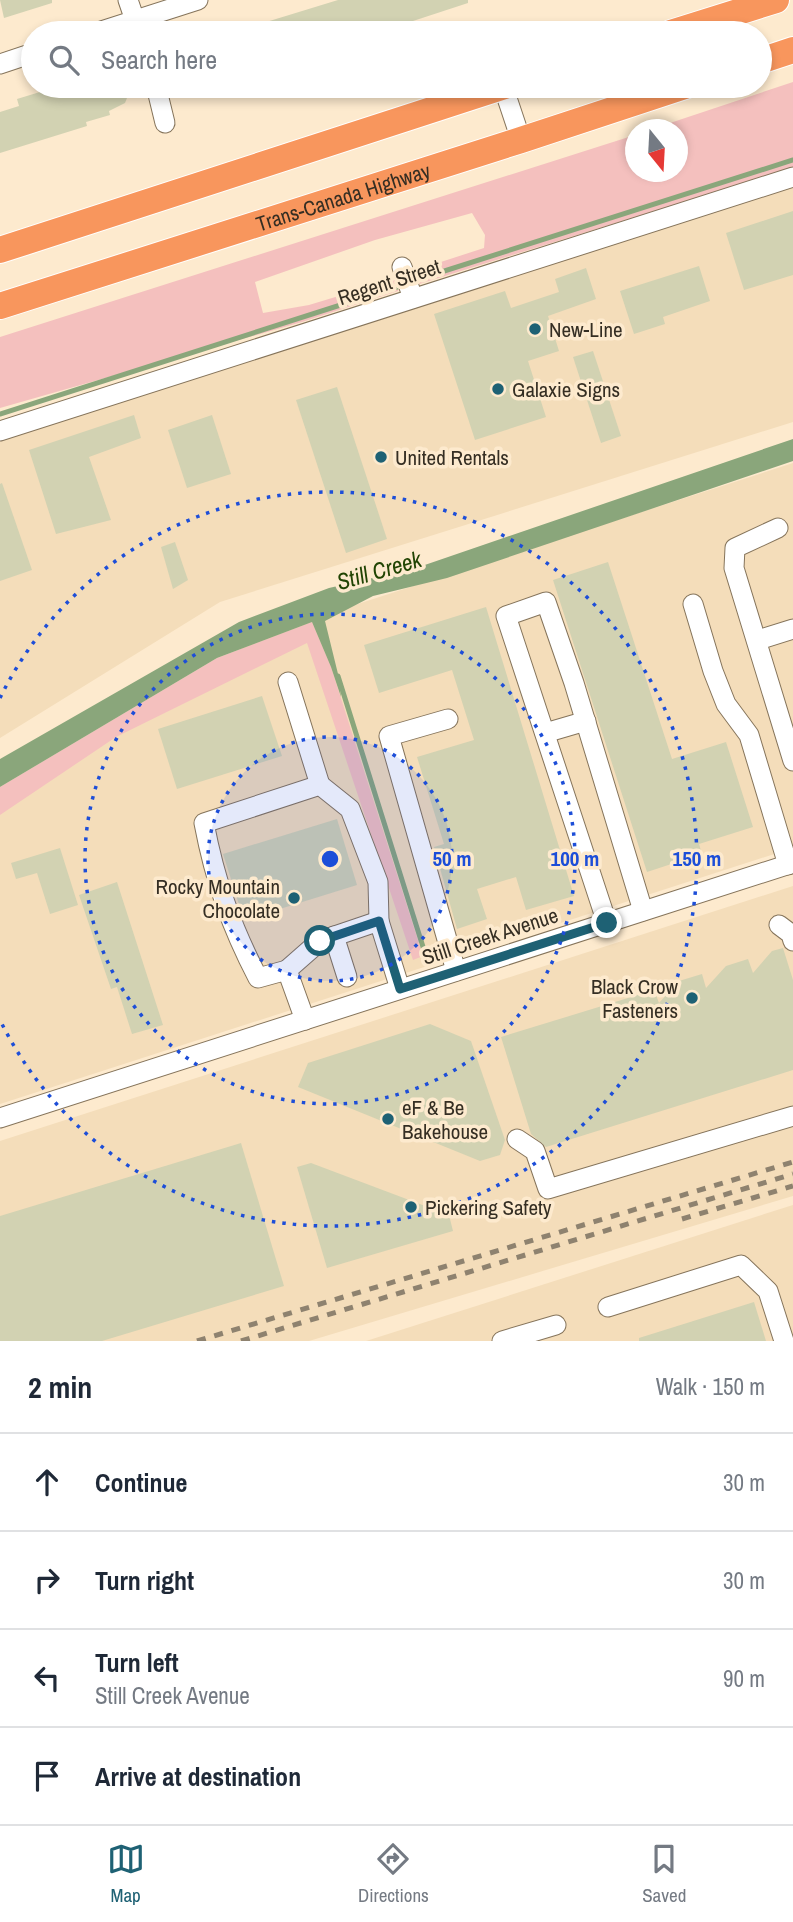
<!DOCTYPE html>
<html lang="en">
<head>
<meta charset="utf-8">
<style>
  body { margin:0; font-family:"Archivo Narrow",sans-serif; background:#f6f6f7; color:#1f2937 }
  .compass { position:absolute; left:625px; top:119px; width:63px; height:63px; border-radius:50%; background:#fff; box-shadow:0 4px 10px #0003; rotate:162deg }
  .stop { position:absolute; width:21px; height:21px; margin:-16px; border:5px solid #1e6174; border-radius:50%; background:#fff }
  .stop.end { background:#1e6174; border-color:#fff; box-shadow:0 2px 7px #0008 }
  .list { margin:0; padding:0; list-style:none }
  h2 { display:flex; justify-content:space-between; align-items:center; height:91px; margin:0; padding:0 28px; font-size:30px }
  h2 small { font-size:23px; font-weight:400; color:#747a83 }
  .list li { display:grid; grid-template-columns:46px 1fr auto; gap:21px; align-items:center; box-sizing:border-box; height:98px; padding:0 28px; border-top:2px solid #e0e1e3 }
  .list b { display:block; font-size:26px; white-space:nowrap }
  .list p { margin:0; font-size:23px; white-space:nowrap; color:#747a83 }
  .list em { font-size:23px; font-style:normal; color:#747a83 }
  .icon { flex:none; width:38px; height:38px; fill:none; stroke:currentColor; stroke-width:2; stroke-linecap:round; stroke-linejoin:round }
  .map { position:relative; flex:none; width:793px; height:1341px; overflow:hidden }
  .search { position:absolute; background:#fff; box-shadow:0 4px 10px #0003; left:21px; right:21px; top:21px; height:77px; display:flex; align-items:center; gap:18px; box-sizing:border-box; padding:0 24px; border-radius:38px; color:#747a83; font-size:26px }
  .sheet { height:483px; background:#fff }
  nav { display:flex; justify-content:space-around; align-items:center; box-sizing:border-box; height:98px; border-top:2px solid #e0e1e3; background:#fff; font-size:19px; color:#747a83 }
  nav a { display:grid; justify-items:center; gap:4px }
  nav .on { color:#1e6174 }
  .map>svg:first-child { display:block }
</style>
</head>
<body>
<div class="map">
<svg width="793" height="1341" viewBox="0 0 793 1341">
  <rect width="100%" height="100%" fill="#fdeace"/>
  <g fill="#f4ddba">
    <polygon points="793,186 793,422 220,602 0,738 0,441"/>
    <polygon points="793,463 793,848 0,1104 0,798 265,634"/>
    <polygon points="793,886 793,1196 309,1341 0,1341 0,1141"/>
    <polygon points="793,1205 793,1341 366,1341"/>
  </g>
  <g fill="#f4c0be">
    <polygon points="793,82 793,168 416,285 410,272 484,248 485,235 472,213 375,240 255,282 263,313 309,305 398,278 398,291 302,322 0,408 0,337 635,135 636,172 678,172 678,130 652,129"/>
    <polygon points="312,622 331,667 423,956 413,960 307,643 116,737 0,815 0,787 217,658"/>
  </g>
  <polygon fill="#8aa67b" points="793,439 793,461 447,578 373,596 325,621 339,678 341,697 331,667 312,622 217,658 0,787 0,759 239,622 329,588 416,568"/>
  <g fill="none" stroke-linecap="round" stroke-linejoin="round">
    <g stroke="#8aa67b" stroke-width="5">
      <polyline points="416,280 793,160"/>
      <polyline points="0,414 400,286"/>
      <polyline points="338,676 424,950"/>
    </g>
  </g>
  <g fill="#d2d2b2">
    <polygon points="0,0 52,0 52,3 4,18"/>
    <polygon points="338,0 468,0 468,3 413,21 414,23 405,25 406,27 388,33 240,33 240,30"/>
    <polygon points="53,86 123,86 127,98 125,103 109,111 110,115 86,122 87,126 0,153 0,112 19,106 17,99 53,88"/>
    <polygon points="793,211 793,275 744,290 726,233"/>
    <polygon points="699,266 710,301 663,317 665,324 634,334 620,291"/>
    <polygon points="586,268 596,299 548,316 559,351 528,361 546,417 475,440 434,314 505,291 511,308 559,292 555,279"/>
    <polygon points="593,351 621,436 601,443 573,357"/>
    <polygon points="337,387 387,539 346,553 296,400"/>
    <polygon points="134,415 141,438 89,457 111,520 56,534 29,450"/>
    <polygon points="212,415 231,474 187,488 168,430"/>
    <polygon points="2,483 32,570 0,581 0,484"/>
    <polygon points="175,542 188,580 173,589 161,547"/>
    <polygon points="608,562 672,759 726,742 753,827 699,844 702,854 647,872 553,580"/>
    <polygon points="486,607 574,896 526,910 516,877 477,889 487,919 457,929 434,847 444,844 417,757 474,740 452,670 379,693 364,645"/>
    <polygon points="262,696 282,756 177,789 158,729"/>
    <polygon points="337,819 357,885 244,920 223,854"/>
    <polygon points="60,848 78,905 50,914 37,873 16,879 11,863"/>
    <polygon points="117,882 163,1025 132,1034 117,987 111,989 79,895"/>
    <polygon points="783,948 793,980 793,1070 546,1147 531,1134 501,1037 654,990 659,1003 679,981 702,974 706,988 726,966 748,959 753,973 772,951"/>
    <polygon points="430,1024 471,1041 505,1140 500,1155 480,1161 298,1087 308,1063"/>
    <polygon points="241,1143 284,1286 102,1341 0,1341 0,1216"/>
    <polygon points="311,1163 449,1215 453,1231 327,1268 297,1167"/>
    <polygon points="754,1302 766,1341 639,1341 639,1338"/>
  </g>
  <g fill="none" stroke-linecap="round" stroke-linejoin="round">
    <defs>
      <g id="minor">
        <polyline points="128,0 139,32"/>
        <polyline points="95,33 198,0"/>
        <polyline points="0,64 33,53"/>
        <polyline points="156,86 165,123"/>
        <polyline points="503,86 521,140"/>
        <polyline points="402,267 413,298"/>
        <polyline points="0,431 793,177"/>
        <polyline points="778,528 735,548 734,568 793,761"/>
        <polyline points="693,604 713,671 726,704 749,735 788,865"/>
        <polyline points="758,640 793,629"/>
        <polyline points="288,682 320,785"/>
        <polyline points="448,719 389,736 456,971"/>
        <polyline points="545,733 586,721"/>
        <polyline points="607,923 506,616 546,602 574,683 643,911"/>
        <polyline points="779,925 791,934 793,941"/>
        <polyline points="334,936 347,977"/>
        <polyline points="287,970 320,941 379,921 400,989"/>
        <path d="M305 1020 287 970 258 978C231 926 215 881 204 823L320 785 350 809 378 882 379 921"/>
        <polyline points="0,1118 793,863"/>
        <polyline points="517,1139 535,1151 548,1189 793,1116"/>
        <polyline points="608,1307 741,1265 768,1291 784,1341"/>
        <polyline points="502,1341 556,1325"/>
      </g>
      <g id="highway">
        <polyline points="671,33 776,0"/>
        <polyline points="760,61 793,50"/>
        <polyline points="0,250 505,86"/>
        <path id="s1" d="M0 306 521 140 685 86"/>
      </g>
    </defs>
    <use href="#minor" stroke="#85745b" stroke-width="21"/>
    <use href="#highway" stroke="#fff" stroke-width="28"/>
    <use href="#minor" stroke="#fff" stroke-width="19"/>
    <use href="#highway" stroke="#f8965d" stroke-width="26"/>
    <g stroke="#8e826f" stroke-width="5" stroke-dasharray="9 9" stroke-linecap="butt">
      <polyline points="682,1219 793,1186"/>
      <polyline points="197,1341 793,1162"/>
      <polyline points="241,1341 793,1174"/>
    </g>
  </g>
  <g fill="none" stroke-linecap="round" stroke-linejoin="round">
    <polyline stroke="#1e6174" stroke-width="9" points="320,941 379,921 400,989 607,923"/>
  </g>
  <circle cx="330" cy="859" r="122" fill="#1d4ed8" fill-opacity=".12"/>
  <g fill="none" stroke="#1d4ed8" stroke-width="3.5" stroke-dasharray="3.5 7">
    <circle cx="330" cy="859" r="122"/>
    <circle cx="330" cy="859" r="245"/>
    <path d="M0 698A367 367 0 1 1 0 1020"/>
  </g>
  <g fill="#1e6174" stroke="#fdeace" stroke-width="2.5">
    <circle cx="535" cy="329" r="7"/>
    <circle cx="498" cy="389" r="7"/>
    <circle cx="381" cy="457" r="7"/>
    <circle cx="294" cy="898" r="7"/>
    <circle cx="692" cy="998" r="7"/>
    <circle cx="388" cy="1119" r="7"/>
    <circle cx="411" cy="1207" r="7"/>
  </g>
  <g text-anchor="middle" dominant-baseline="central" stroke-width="7" stroke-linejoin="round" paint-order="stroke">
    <g font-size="21" fill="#352e23" stroke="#fdeace">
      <text stroke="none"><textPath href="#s1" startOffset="360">Trans-Canada Highway</textPath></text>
      <text transform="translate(389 282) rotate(-18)">Regent Street</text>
      <text transform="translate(490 936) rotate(-18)">Still Creek Avenue</text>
    </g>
    <g font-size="21" fill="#352e23" stroke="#fdeace" text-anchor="start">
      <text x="549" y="329">New-Line</text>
      <text x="512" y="389">Galaxie Signs</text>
      <text x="395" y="457">United Rentals</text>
      <text x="280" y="886" text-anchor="end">Rocky Mountain<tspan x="280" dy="24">Chocolate</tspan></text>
      <text x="678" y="986" text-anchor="end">Black Crow<tspan x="678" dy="24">Fasteners</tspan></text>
      <text x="402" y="1107">eF &amp; Be<tspan x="402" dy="24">Bakehouse</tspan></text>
      <text x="425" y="1207">Pickering Safety</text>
    </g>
    <g font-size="23" font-style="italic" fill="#214403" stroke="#fdeace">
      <text transform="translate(379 570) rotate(-16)">Still Creek</text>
    </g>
  </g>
  <circle cx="330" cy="859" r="10" fill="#1d4ed8" stroke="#fdeace" stroke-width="3.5"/>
  <g font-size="21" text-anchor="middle" font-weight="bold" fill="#1d4ed8" stroke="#fdeace" stroke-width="7" stroke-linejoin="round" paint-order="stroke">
    <text x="452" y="866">50 m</text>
    <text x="575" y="866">100 m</text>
    <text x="697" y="866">150 m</text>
  </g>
</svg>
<svg class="compass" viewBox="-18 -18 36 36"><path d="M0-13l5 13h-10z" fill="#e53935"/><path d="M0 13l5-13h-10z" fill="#747a83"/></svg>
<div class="stop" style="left:320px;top:941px"></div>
<div class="stop end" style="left:607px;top:923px"></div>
<div class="search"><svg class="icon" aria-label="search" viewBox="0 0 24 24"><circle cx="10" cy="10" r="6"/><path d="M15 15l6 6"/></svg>Search here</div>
</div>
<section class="sheet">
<h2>2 min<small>Walk · 150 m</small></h2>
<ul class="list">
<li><svg class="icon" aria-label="ahead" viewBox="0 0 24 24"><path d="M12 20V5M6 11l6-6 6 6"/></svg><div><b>Continue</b></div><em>30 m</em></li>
<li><svg class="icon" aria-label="right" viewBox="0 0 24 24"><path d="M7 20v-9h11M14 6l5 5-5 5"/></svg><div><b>Turn right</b></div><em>30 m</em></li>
<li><svg class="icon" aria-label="left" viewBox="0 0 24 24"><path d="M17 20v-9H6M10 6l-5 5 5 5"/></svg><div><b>Turn left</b><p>Still Creek Avenue</p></div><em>90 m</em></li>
<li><svg class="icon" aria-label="arrive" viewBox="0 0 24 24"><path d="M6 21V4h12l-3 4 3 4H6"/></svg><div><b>Arrive at destination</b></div></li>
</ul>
</section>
<nav>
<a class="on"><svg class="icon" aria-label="map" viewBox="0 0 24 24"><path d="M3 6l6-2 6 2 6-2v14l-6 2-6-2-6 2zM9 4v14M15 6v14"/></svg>Map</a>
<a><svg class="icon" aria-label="directions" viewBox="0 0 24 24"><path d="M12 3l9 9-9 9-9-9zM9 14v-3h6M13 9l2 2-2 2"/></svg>Directions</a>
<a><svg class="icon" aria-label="saved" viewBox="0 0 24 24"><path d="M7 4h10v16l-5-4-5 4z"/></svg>Saved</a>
</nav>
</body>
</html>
